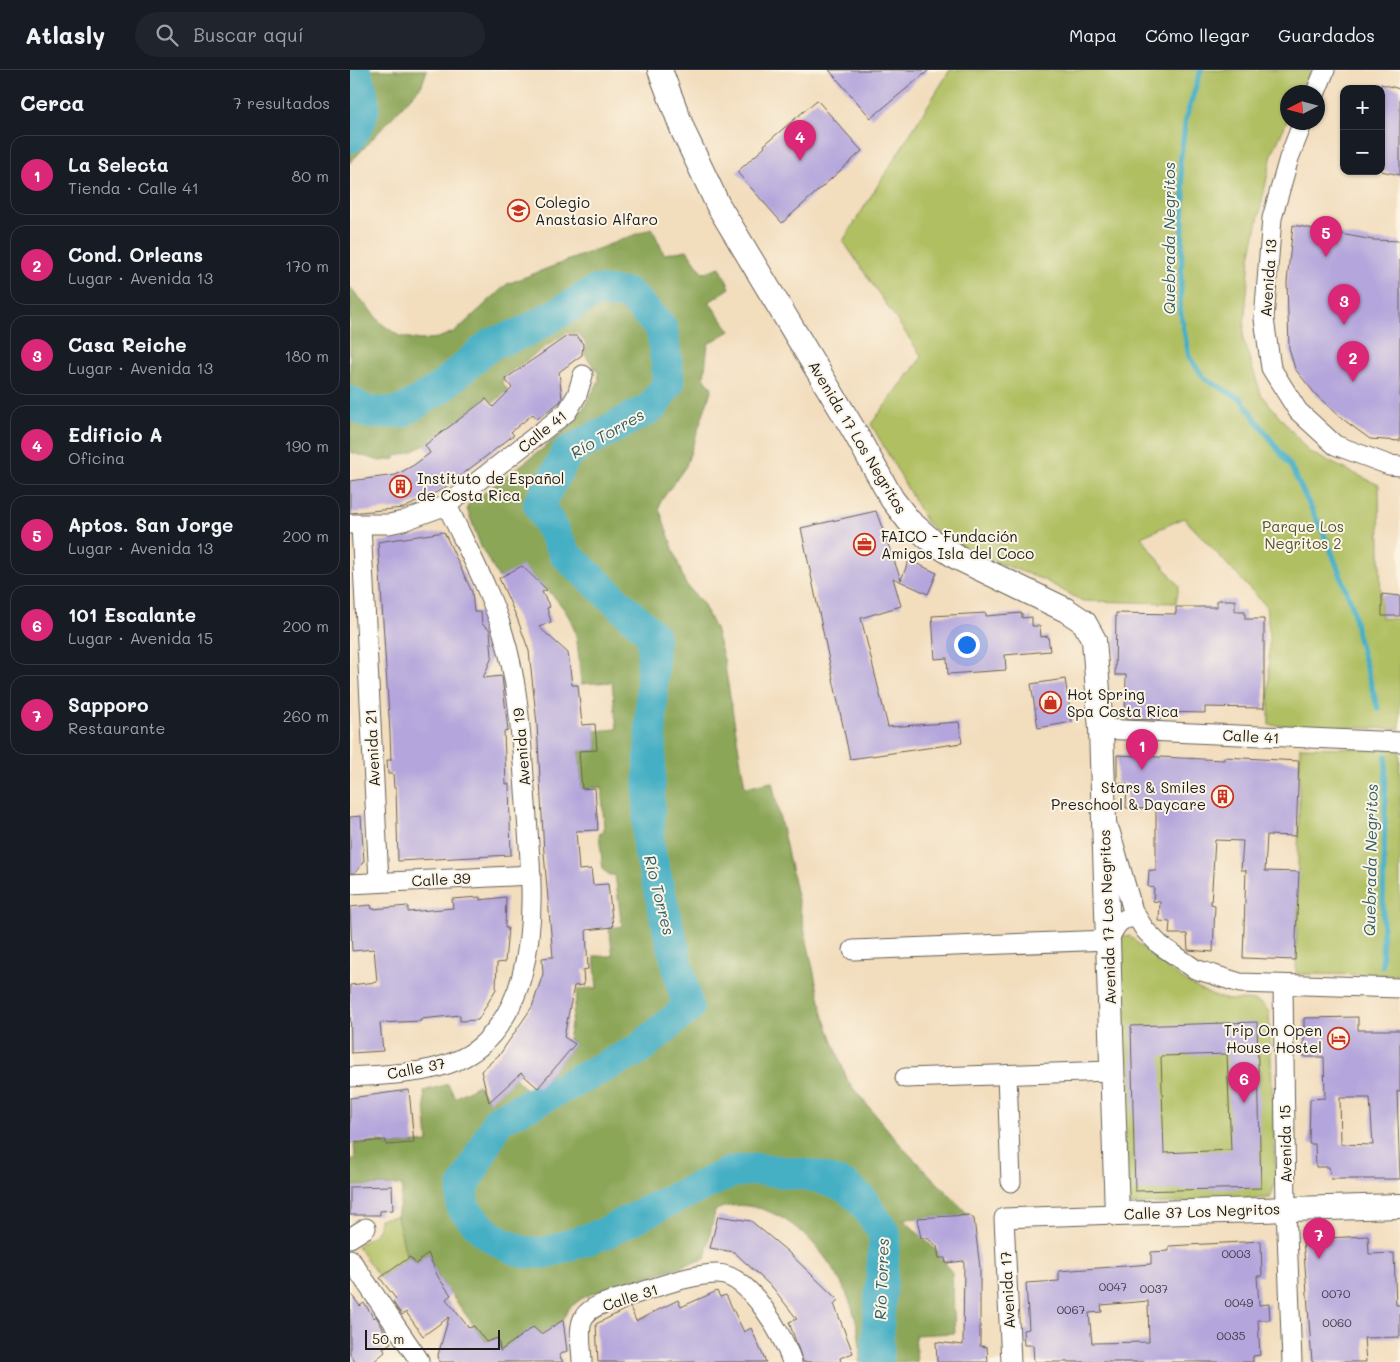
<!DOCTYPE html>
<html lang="es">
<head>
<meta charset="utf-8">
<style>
  body { margin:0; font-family:Mali,sans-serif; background:#20242c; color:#f1f3f6 }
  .controls { position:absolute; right:15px; top:15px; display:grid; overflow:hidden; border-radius:10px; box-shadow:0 1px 4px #0004 }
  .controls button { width:45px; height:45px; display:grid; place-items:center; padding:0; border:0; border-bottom:1px solid #363941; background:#171b24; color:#f1f3f6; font:25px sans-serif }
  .compass { position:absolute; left:930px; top:15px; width:45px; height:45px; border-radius:50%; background:#171b24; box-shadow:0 1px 4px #0004; rotate:264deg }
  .scale { position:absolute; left:15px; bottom:12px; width:135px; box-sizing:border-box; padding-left:5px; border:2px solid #1c1c1c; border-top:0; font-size:14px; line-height:18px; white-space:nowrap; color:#1c1c1c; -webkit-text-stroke:4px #fcf5e5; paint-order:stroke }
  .you { position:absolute; left:616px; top:574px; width:18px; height:18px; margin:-12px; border:4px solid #fff; border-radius:50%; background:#1a73e8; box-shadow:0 0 0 8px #1a73e833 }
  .badge { display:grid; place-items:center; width:32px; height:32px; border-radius:50%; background:#db2777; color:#fff; font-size:16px; font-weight:700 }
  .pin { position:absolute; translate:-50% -41px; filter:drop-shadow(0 1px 2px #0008) }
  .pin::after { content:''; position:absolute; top:26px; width:18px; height:15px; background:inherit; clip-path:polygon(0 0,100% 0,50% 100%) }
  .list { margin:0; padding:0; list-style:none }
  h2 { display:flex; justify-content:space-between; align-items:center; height:65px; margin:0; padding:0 20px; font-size:21px }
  h2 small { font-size:16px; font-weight:400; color:#9ea1a6 }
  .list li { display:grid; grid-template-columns:32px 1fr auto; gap:15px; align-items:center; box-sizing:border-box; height:80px; margin:0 10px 10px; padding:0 10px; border:1px solid #363941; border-radius:15px }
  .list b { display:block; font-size:19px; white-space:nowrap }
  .list p { margin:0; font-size:16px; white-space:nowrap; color:#9ea1a6 }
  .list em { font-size:16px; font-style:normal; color:#9ea1a6 }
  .icon { flex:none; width:28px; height:28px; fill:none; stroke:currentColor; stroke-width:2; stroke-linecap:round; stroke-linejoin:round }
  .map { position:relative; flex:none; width:1050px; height:1292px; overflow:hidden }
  header { display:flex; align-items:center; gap:30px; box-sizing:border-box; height:70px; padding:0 25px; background:#171b24; border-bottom:1px solid #363941 }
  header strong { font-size:24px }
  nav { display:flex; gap:28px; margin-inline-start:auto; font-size:18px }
  .search { width:350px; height:45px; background:#20242c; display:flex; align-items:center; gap:12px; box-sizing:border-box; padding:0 18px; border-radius:28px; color:#9ea1a6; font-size:19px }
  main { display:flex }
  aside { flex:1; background:#171b24 }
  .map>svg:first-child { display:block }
</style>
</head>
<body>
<header>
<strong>Atlasly</strong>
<div class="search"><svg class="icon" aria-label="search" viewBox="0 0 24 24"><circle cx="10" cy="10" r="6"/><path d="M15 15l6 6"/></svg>Buscar aquí</div>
<nav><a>Mapa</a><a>Cómo llegar</a><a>Guardados</a></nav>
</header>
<main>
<aside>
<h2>Cerca<small>7 resultados</small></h2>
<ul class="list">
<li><span class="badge">1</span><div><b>La Selecta</b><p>Tienda · Calle 41</p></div><em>80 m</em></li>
<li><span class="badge">2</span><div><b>Cond. Orleans</b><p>Lugar · Avenida 13</p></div><em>170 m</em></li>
<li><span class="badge">3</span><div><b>Casa Reiche</b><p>Lugar · Avenida 13</p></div><em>180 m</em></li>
<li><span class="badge">4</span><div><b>Edificio A</b><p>Oficina</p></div><em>190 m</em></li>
<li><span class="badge">5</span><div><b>Aptos. San Jorge</b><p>Lugar · Avenida 13</p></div><em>200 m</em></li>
<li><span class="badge">6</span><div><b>101 Escalante</b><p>Lugar · Avenida 15</p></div><em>200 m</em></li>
<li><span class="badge">7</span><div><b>Sapporo</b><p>Restaurante</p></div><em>260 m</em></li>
</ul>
</aside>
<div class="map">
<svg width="1050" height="1292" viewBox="0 0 1050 1292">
  <rect width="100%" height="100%" fill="#fcf5e5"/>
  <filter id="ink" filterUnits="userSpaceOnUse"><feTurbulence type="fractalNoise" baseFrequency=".02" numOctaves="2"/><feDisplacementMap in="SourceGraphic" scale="10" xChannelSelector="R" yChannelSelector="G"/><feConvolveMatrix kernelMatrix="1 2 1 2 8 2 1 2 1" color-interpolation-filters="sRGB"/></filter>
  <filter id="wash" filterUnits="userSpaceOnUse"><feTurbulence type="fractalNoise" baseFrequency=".0096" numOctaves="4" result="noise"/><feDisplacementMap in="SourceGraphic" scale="20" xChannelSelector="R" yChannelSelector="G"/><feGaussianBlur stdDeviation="1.12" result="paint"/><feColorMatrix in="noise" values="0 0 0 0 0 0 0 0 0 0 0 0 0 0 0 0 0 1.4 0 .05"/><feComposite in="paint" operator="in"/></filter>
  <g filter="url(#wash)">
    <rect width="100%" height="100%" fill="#f2ddbd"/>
    <g fill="#b0bf62" stroke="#666e3f">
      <polygon points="600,0 961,0 950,22 938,22 937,51 922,84 900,188 893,269 911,324 959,382 1029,415 1031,548 1050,549 1050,659 919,655 919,561 916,536 834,448 791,467 829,516 826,533 732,531 694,510 636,488 591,465 577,453 521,354 572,287 493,171"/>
      <polygon points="950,677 1050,679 1050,905 946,904"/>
      <path d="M773 866H780C804 889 841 921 874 929 892 933 908 924 919 942L926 1112 920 1128 776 1135 768 870Z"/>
      <path d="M47 1146 57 1189 30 1208 7 1176C18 1168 32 1164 29 1149Z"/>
    </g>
    <g fill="#8ca658" stroke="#54613a">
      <polygon points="0,0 77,0 72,15 0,93"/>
      <path d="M302 158 314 184 337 180 353 203 370 197 380 218 359 232 380 261 358 274 354 307 362 318 336 396 311 431 309 438 335 513 353 534 365 559 374 590 395 717 422 712 473 944 498 1012 554 1079 619 1145 553 1149 587 1181 602 1203 605 1263 565 1265 567 1292H509C517 1232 461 1144 398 1136 388 1135 373 1135 365 1141L355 1189 243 1223 231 1229 218 1239 213 1250 191 1264 151 1281 148 1268 136 1272 88 1207 78 1183 66 1194 61 1187 57 1189 47 1146 52 1123 51 1115 0 1116V1090L5 1089 4 1074 34 1072 35 1076 78 1072 74 1021 98 1014 105 1028 128 1015 139 1031 165 1008 182 1025 225 974 218 969 228 919 247 918 244 886H263L259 858 272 856 265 805H260L253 800 249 764 254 762 252 717 232 719 229 681 247 680 245 661 267 659 262 612 231 614C229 597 229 571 223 556 214 532 190 513 172 497L149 508 131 477 117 439 118 435 195 377 217 358 233 339 249 311 248 302 235 285 236 274 228 263H216L154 306 152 313 158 320 143 333 137 326C112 346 77 383 45 386V389L30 391 0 382V217L32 254 49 266 70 270 88 268 106 261 157 214Z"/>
    </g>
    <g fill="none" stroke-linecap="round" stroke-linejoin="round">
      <g stroke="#45afc4" stroke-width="5.5">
        <polyline points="851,0 836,48 830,93 834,124 830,239 839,287 855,309 891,329 941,397 978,473 1002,535 1008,568 1028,639"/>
        <polyline points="1032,896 1036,685"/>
      </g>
      <g stroke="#45afc4" stroke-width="32">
        <path d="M0 67C20 42 15 30 5 2L1 0"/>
        <polyline points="0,332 19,343 51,342 89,319 141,274 177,261 246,221 279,224 312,259 319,312 302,337 218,382 189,434 215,484 303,565 298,775 338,938 288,980 148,1050 113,1118 112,1137 136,1163 152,1173 173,1182 195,1183 253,1164 308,1136 381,1102 407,1099 434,1102 465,1106 495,1116 511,1129 535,1164 528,1256 528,1292"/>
      </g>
    </g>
    <g id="blocks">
      <g fill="#b4a6dc" fill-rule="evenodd">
        <polygon points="479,0 579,0 521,48"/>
        <polygon points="1031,14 1050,19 1050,105 1031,101"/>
        <polygon points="467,30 512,81 432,153 387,102 415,77 414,75"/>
        <polygon points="943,155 1023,170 1050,171 1050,371 1020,369 994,350 967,326 945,299 939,278 937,212"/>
        <polygon points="217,266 227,266 233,274 232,285 209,302 212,328 210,332 187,349 183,344 161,362 164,365 93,419 54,438 0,443 0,411 46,405 64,395 80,383 75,375 136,329 143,337 162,318 155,309"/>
        <polygon points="526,441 551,510 559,490 587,503 578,524 543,508 551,536 511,548 538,657 609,652 612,673 500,689 451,458"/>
        <polygon points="94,462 122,522 124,542 131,542 132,554 140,560 142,587 133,608 152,606 158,661 154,662 156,714 159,714 161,785 48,791 46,718 44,718 43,704 38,704 37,690 41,690 40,663 28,472"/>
        <polygon points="172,496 197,520 192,522 200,537 197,538 201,552 189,557 218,583 222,615 228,615 232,655 245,654 247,680 229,681 232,719 245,718 248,760 226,761 229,800 241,799 243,815 258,814 263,857 236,860 238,899 233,900 234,915 224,916 214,967 225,974 188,1018 171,1003 139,1032 131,1001 150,984 182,937 193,904 192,888 203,887 194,783 187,654 179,581 167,548 149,508"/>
        <polygon points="1032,524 1050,526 1050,546 1032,546"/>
        <polygon points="867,530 885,530 885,541 895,541 895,549 914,549 914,638 855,637 855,643 810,642 810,650 775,649 776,605 765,605 766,543 826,544 826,537 867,537"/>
        <polygon points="636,543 636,546 672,543 672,548 682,547 682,556 690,556 691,567 698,566 700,581 655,585 656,600 598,604 597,588 585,589 582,546"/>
        <polygon points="715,609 722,652 688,658 681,614"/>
        <polygon points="767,685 874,690 874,687 949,691 946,766 917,765 915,801 949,802 945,890 893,888 896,800 891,800 893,771 865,770 861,834 865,835 863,882 838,880 837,864 819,864 820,852 809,851 810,832 803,831 804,818 798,817 799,800 806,801 806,739 776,738 777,714 767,713"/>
        <polygon points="11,746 14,791 5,803 0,803 0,747"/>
        <polygon points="130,827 130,830 156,827 155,858 158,858 155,892 147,893 146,919 128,950 110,951 110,945 71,949 71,951 30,953 33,981 1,983 0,915 27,912 24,879 2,881 0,837 21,835 22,839 58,836 58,842 103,838 102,829"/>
        <path d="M1008 947V960H1050V1021H1047L1050 1109H981L979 1097H966L965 1074H959L960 1029 975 1028 974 987H954V948ZM990 1028H1020L1023 1075 991 1074Z"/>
        <path d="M907 952 911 1118 785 1121 781 956ZM877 984 881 1080 814 1083 811 986Z"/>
        <polygon points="59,1020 64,1073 36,1075 36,1070 0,1073 0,1028"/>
        <polygon points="42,1116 43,1140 30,1141 30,1145 0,1145 0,1117"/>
        <polygon points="619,1145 624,1149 630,1198 630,1276 637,1277 638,1292 587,1292 586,1272 613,1275 614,1191 596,1193 595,1188 589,1188 587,1176 577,1168 571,1168 567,1148"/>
        <polygon points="368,1146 401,1151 437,1181 488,1230 484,1234 503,1283 490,1288 491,1292 453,1292 439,1252 447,1249 423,1218 384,1182 360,1178"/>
        <polygon points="1018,1166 1019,1184 1044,1183 1046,1235 1050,1235 1050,1267 1014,1268 1016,1292 962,1292 953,1169"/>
        <path d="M911 1171 912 1206H907L909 1235 919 1234 920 1250H908L910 1285 903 1286V1292H684L683 1275H674L673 1260 679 1259 676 1213 709 1211V1201L801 1194V1182L819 1181V1176ZM798 1231 799 1272 742 1273 739 1243 752 1242 751 1235Z"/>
        <polygon points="78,1183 88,1207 101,1225 96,1229 119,1258 124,1256 136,1272 148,1268 150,1281 183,1257 191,1264 213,1250 217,1281 209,1285 213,1292 89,1292 88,1285 99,1247 73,1266 56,1242 52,1245 43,1232 46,1229 30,1208 60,1187 66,1194"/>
        <polygon points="367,1221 370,1227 376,1225 394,1262 401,1258 416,1292 248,1292 246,1254 280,1237 286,1251 328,1230 331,1237"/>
        <polygon points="0,1223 10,1236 14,1233 24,1248 26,1246 41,1273 33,1278 35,1282 23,1292 5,1292 0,1284"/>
      </g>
    </g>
  </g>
  <g filter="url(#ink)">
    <use href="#blocks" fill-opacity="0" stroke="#676054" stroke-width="1"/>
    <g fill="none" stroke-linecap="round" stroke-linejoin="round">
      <defs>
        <g id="minor">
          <polyline points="966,22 975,0"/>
          <polyline points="953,52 939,88 922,148 914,249 921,298 948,341 985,375 1039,395 1050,396"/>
          <polyline points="0,454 39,454 53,451 97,435 217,342 227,325 233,305"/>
          <polyline points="11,455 29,811"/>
          <polyline points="751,659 1050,672"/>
          <polyline points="760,761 783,841 795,860 810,875 845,899 890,913 1050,918"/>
          <polyline points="0,814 181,805"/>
          <path d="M503 880 759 870C765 856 770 846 787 848"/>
          <polyline points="933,915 936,1138 942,1292"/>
          <polyline points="657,1005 661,1112"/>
          <path d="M0 1007C44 1004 103 1005 136 971 154 952 166 929 172 905 188 846 179 781 175 720 171 668 169 614 153 563 140 519 116 477 97 435"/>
          <polyline points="555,1008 761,1001"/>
          <polyline points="0,1168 16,1158"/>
          <polyline points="0,1189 69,1290 68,1292"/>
          <path d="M232 1292C232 1280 227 1258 234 1247 242 1233 271 1229 285 1224 310 1216 339 1205 366 1204 399 1203 433 1265 442 1292"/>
          <polyline points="661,1292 654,1148 767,1144"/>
        </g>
        <polyline id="tertiary" points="310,0 334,63 368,135 503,359 542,429 559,451 582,471 608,488 716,540 734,552 744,570 751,659 767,1144 1050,1136"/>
      </defs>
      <use href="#minor" stroke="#676054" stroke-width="21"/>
      <use href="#tertiary" stroke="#676054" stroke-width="26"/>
      <use href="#minor" stroke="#fff" stroke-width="19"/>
      <use href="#tertiary" stroke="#fff" stroke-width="24"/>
    </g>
  </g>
  <defs>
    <symbol id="school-ring" viewBox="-11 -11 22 22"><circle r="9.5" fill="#fcf5e5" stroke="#c8321e" stroke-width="1.5"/><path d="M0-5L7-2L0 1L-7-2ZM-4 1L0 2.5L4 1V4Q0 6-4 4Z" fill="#c8321e"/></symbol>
    <symbol id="building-ring" viewBox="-11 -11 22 22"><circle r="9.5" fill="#fcf5e5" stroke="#c8321e" stroke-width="1.5"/><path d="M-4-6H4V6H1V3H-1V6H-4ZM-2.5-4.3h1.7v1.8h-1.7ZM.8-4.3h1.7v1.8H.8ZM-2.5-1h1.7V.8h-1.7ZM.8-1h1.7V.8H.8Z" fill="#c8321e"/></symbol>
    <symbol id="office-ring" viewBox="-11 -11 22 22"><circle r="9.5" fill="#fcf5e5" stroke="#c8321e" stroke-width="1.5"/><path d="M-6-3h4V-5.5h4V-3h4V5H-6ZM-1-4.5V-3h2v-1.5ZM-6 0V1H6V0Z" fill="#c8321e"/></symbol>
    <symbol id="shop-ring" viewBox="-11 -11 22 22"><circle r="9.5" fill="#fcf5e5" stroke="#c8321e" stroke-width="1.5"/><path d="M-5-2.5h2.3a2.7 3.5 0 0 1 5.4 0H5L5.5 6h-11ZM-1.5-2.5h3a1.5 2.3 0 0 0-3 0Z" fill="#c8321e"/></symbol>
    <symbol id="hotel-ring" viewBox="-11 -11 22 22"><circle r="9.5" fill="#fcf5e5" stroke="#c8321e" stroke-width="1.5"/><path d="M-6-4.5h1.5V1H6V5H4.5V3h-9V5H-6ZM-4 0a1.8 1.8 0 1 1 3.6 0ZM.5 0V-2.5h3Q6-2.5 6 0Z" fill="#c8321e"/></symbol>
  </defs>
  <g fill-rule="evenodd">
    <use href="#school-ring" x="156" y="128" width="25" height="25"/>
    <use href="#building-ring" x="38" y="404" width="25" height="25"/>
    <use href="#office-ring" x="502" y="462" width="25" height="25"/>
    <use href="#shop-ring" x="688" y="620" width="25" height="25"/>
    <use href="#building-ring" x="860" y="714" width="25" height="25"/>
    <use href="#hotel-ring" x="976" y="956" width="25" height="25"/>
  </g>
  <g text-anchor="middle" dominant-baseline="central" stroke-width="4" stroke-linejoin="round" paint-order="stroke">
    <g font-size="12" fill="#423e4c">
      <text x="886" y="1183">0003</text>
      <text x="763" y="1216">0047</text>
      <text x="804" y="1218">0037</text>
      <text x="986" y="1223">0070</text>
      <text x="889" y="1232">0049</text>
      <text x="721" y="1239">0067</text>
      <text x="987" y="1252">0060</text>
      <text x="881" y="1265">0035</text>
    </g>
    <g font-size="15" fill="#1c1c1c" stroke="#fcf5e5" text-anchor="start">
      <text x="185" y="132">Colegio<tspan x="185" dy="17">Anastasio Alfaro</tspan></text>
      <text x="67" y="408">Instituto de Español<tspan x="67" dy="17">de Costa Rica</tspan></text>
      <text x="531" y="466">FAICO - Fundación<tspan x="531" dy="17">Amigos Isla del Coco</tspan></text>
      <text x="717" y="624">Hot Spring<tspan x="717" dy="17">Spa Costa Rica</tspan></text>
      <text x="856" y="717" text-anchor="end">Stars &amp; Smiles<tspan x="856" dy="17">Preschool &amp; Daycare</tspan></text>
      <text x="972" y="960" text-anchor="end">Trip On Open<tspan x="972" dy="17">House Hostel</tspan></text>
    </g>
    <g font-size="15" fill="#1c1c1c" stroke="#fcf5e5">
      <text transform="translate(918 208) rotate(-86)">Avenida 13</text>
      <text transform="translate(192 361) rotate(-39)">Calle 41</text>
      <text transform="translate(508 367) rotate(59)">Avenida 17 Los Negritos</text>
      <text transform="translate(901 666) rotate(3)">Calle 41</text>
      <text transform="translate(171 677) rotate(-95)">Avenida 19</text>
      <text transform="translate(22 678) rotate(-93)">Avenida 21</text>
      <text transform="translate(91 809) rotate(-3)">Calle 39</text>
      <text transform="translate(757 847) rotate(-92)">Avenida 17 Los Negritos</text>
      <text transform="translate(66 998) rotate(-11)">Calle 37</text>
      <text transform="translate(935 1074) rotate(-91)">Avenida 15</text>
      <text transform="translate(852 1141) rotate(-2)">Calle 37 Los Negritos</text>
      <text transform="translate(657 1220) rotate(-93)">Avenida 17</text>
      <text transform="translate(280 1227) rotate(-18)">Calle 31</text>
    </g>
    <g font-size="15" fill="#505534" stroke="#fcf5e5">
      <text x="953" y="456">Parque Los<tspan x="953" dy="17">Negritos 2</tspan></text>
    </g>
    <g font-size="16" font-style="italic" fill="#2e5e68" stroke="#fcf5e5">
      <text transform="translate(818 168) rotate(-90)">Quebrada Negritos</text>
      <text transform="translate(257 363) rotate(-30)">Río Torres</text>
      <text transform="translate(1020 790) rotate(-89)">Quebrada Negritos</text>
      <text transform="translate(310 825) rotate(76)">Río Torres</text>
      <text transform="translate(531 1209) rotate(-88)">Río Torres</text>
    </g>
  </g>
</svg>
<div class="controls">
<button>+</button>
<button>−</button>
</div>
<svg class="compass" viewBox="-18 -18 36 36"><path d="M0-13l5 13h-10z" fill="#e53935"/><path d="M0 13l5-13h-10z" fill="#9ea1a6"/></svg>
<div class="scale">50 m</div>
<div class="you"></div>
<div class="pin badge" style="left:792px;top:700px">1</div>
<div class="pin badge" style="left:1003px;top:312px">2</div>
<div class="pin badge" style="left:994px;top:255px">3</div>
<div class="pin badge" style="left:450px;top:91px">4</div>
<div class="pin badge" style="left:976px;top:187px">5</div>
<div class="pin badge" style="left:894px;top:1033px">6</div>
<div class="pin badge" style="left:969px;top:1189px">7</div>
</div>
</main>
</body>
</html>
